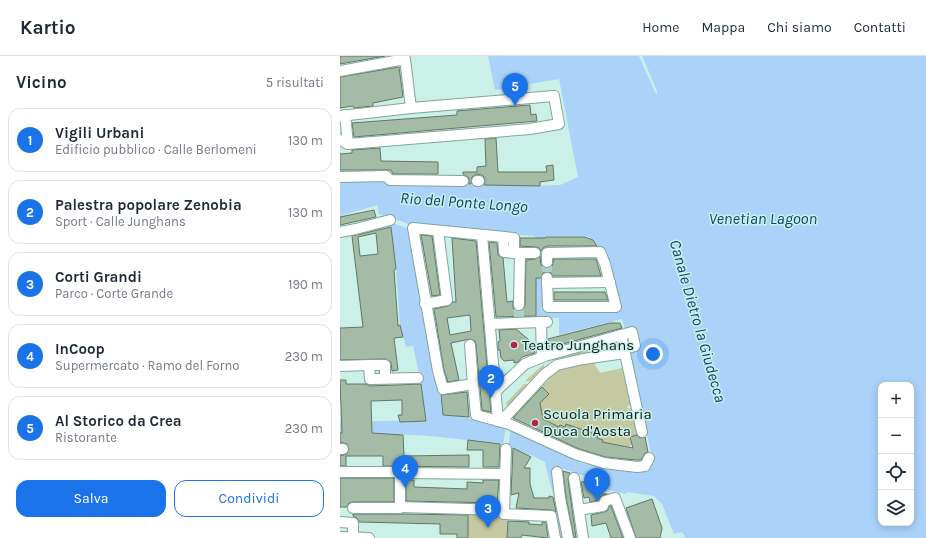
<!DOCTYPE html>
<html lang="it">
<head>
<meta charset="utf-8">
<style>
  body { margin:0; font-family:Karla,sans-serif; background:#f6f6f7; color:#1f2937 }
  .controls { position:absolute; right:12px; bottom:12px; display:grid; overflow:hidden; border-radius:8px; box-shadow:0 2px 10px #0003 }
  .controls button { width:36px; height:36px; display:grid; place-items:center; padding:0; border:0; border-bottom:1px solid #e0e1e3; background:#fff; color:#1f2937; font:20px sans-serif }
  .you { position:absolute; left:313px; top:298px; width:14px; height:14px; margin:-10px; border:3px solid #fff; border-radius:50%; background:#1a73e8; box-shadow:0 0 0 6px #1a73e833 }
  .badge { display:grid; place-items:center; width:26px; height:26px; border-radius:50%; background:#1a73e8; color:#fff; font-size:13px; font-weight:700 }
  .pin { position:absolute; translate:-50% -33px; filter:drop-shadow(0 1px 2px #0008) }
  .pin::after { content:''; position:absolute; top:21px; width:14px; height:12px; background:inherit; clip-path:polygon(0 0,100% 0,50% 100%) }
  .list { margin:0; padding:0; list-style:none }
  h2 { display:flex; justify-content:space-between; align-items:center; height:52px; margin:0; padding:0 16px; font-size:17px }
  h2 small { font-size:13px; font-weight:400; color:#747a83 }
  .list li { display:grid; grid-template-columns:26px 1fr auto; gap:12px; align-items:center; box-sizing:border-box; height:64px; margin:0 8px 8px; padding:0 8px; border:1px solid #e0e1e3; border-radius:12px }
  .list b { display:block; font-size:15px; white-space:nowrap }
  .list p { margin:0; font-size:13px; white-space:nowrap; color:#747a83 }
  .list em { font-size:13px; font-style:normal; color:#747a83 }
  .actions { display:flex; gap:8px; padding:12px 16px }
  .actions a { flex:1; padding:9px 0; border:1px solid #1a73e8; border-radius:12px; text-align:center; font-size:14px; color:#1a73e8 }
  .actions .main { background:#1a73e8; color:#fff }
  .icon { flex:none; width:22px; height:22px; fill:none; stroke:currentColor; stroke-width:2; stroke-linecap:round; stroke-linejoin:round }
  .map { position:relative; flex:none; width:586px; height:482px; overflow:hidden }
  header { display:flex; align-items:center; gap:24px; box-sizing:border-box; height:56px; padding:0 20px; background:#fff; border-bottom:1px solid #e0e1e3 }
  header strong { font-size:19px }
  nav { display:flex; gap:22px; margin-inline-start:auto; font-size:14px }
  main { display:flex }
  aside { flex:1; background:#fff }
  .map>svg:first-child { display:block }
</style>
</head>
<body>
<header>
<strong>Kartio</strong>
<nav><a>Home</a><a>Mappa</a><a>Chi siamo</a><a>Contatti</a></nav>
</header>
<main>
<aside>
<h2>Vicino<small>5 risultati</small></h2>
<ul class="list">
<li><span class="badge">1</span><div><b>Vigili Urbani</b><p>Edificio pubblico · Calle Berlomeni</p></div><em>130 m</em></li>
<li><span class="badge">2</span><div><b>Palestra popolare Zenobia</b><p>Sport · Calle Junghans</p></div><em>130 m</em></li>
<li><span class="badge">3</span><div><b>Corti Grandi</b><p>Parco · Corte Grande</p></div><em>190 m</em></li>
<li><span class="badge">4</span><div><b>InCoop</b><p>Supermercato · Ramo del Forno</p></div><em>230 m</em></li>
<li><span class="badge">5</span><div><b>Al Storico da Crea</b><p>Ristorante</p></div><em>230 m</em></li>
</ul>
<div class="actions"><a class="main">Salva</a><a>Condividi</a></div>
</aside>
<div class="map">
<svg width="586" height="482" viewBox="0 0 586 482">
  <rect width="100%" height="100%" fill="#cbf0e8"/>
  <g fill="#c4c9a2">
    <polygon points="264,291 258,299 233,303 226,297"/>
    <polygon points="254,303 255,309 260,317 282,312 291,349 287,350 288,353 293,352 299,379 290,381 292,388 289,391 262,386 263,384 257,382 258,380 220,369 219,371 206,364 203,365 199,350 200,345 202,345 209,338 199,327 210,316"/>
    <polygon points="204,308 204,317 196,325 185,325"/>
    <polygon points="184,328 194,328 169,354 166,347"/>
    <polygon points="128,456 168,461 167,482 128,482"/>
  </g>
  <path fill="#abd3f9" fill-rule="evenodd" d="M148 0H586V482H345L344 478H343L342 476 334 478 322 448 314 440 287 436 286 438 269 434 245 420 217 411 226 482H219L214 457V439L211 431 205 406 189 398V399C164 388 144 386 117 383 78 378 39 377 0 377V366L86 364 81 327 73 290 66 291 60 269 56 213 50 162 39 158 37 149 0 160V124L11 123 190 130 220 129 238 121 219 23 155 34ZM78 171 195 180 196 262H219V279L282 263 285 274 298 292 289 294 291 300 289 301 311 397V404L296 415 265 412 241 407 164 370C144 363 124 361 103 359L102 354ZM204 180H247L254 184 259 192 280 253 205 254ZM541 329H571V467H541Z"/>
  <g fill="#cbf0e8">
    <polygon points="299,0 302,0 317,35 317,38 315,36"/>
    <polygon points="50,161 71,169 69,173 50,166"/>
    <polygon points="166,369 171,371 168,392 163,391"/>
  </g>
  <g fill="#a4bba6" stroke="#627763" fill-rule="evenodd">
    <polygon points="0,0 45,0 0,8"/>
    <polygon points="59,11 63,41 33,47 33,50 14,52 13,50 0,52 0,21"/>
    <polygon points="190,49 191,59 196,58 197,65 14,81 12,67 117,59 117,55"/>
    <polygon points="156,82 158,116 207,116 206,110 213,109 214,124 200,126 200,130 144,129 145,125 144,121 142,119 137,118 132,121 131,128 129,128 129,122 123,118 123,116 137,116 137,111 146,110 145,83"/>
    <polygon points="40,92 41,105 98,106 98,118 53,118 51,114 0,114 0,98 12,97 12,94"/>
    <polygon points="34,154 36,161 0,169 0,161"/>
    <path d="M51 171 56 213 54 214 58 270 60 269 63 281 54 282 58 314 52 315 51 306 45 303 0 304V272L23 271 12 180ZM36 177 38 198 20 200 18 181Z"/>
    <polygon points="81,179 92,180 100,239 92,240"/>
    <polygon points="205,181 245,181 253,184 257,190 207,190 203,192 201,195 199,192 195,191 180,190 180,182 205,182"/>
    <path d="M112 182 136 185 151 356 142 354 136 288 135 285 130 283 111 287 119 324 108 326 104 314 94 253 108 250 113 246H116ZM130 259 131 275 110 279 107 262Z"/>
    <polygon points="149,186 157,187 158,199 163,202 167,246 173,245 173,252 176,255 182,254 185,250 186,204 195,203 200,200 201,209 204,212 207,212 212,210 214,203 256,203 261,220 213,220 210,216 204,216 201,222 196,222 196,260 156,261"/>
    <polygon points="214,236 265,236 268,244 214,244"/>
    <polygon points="270,267 280,267 282,272 208,292 208,283"/>
    <polygon points="176,273 188,283 193,289 195,297 182,301 178,306 174,307 174,304 164,305 161,302 160,294 158,294 158,286 160,285 159,274"/>
    <polygon points="0,324 6,324 6,328 26,328 30,330 81,328 86,365 60,366 58,359 62,359 62,344 31,345 32,377 63,379 64,400 129,399 129,411 43,410 43,400 6,400 6,410 0,410 0,400 7,398 9,393 7,388 0,386 0,377 2,377"/>
    <polygon points="202,331 209,338 200,347 203,363 219,371 220,369 225,371 226,368 258,379 257,382 263,384 262,386 293,392 290,381 297,379 300,382 305,381 308,396 305,397 301,404 297,404 265,401 237,392 173,362"/>
    <polygon points="127,336 129,361 103,359 101,339"/>
    <polygon points="128,384 160,388 159,411 143,411 143,394 127,394"/>
    <polygon points="173,392 191,401 184,412 190,412 190,428 194,442 209,442 209,440 213,441 216,456 211,454 176,452 179,437 171,439"/>
    <polygon points="223,415 230,417 228,423 236,482 234,482 226,441"/>
    <polygon points="0,422 54,422 54,446 13,446 9,447 7,451 0,451"/>
    <polygon points="66,424 74,424 74,431 127,433 127,426 143,427 143,424 159,424 157,447 66,445"/>
    <polygon points="247,425 248,434 261,432 262,438 267,438 261,440 258,444 250,446 249,441 244,442 241,426"/>
    <polygon points="312,443 322,472 320,482 296,482 286,452"/>
    <polygon points="270,450 271,450 283,482 271,482 266,467 252,470 251,459 264,456 267,455"/>
    <polygon points="13,458 63,458 128,459 128,482 117,482 117,478 100,478 100,468 19,466 17,462 13,460"/>
    <polygon points="168,465 189,466 189,468 202,469 202,466 206,466 208,482 182,479 181,482 167,482"/>
  </g>
  <g fill="none" stroke-linecap="round" stroke-linejoin="round">
    <g stroke="#aed0c9" stroke-width="10" stroke-dasharray="10 5" stroke-linecap="butt">
      <polyline points="207,206 207,222"/>
      <polyline points="179,263 179,249"/>
    </g>
    <defs>
      <g id="street">
        <polyline points="0,15 65,3 71,52 214,40 219,68 190,73 8,88 0,84"/>
        <polyline points="5,59 8,88"/>
        <polyline points="0,60 71,52"/>
        <polyline points="0,121 46,120 50,124 123,125"/>
        <polyline points="137,125 139,125"/>
        <polyline points="0,176 16,173 50,164"/>
        <polyline points="142,179 158,365"/>
        <polyline points="163,181 164,196 174,197"/>
        <polyline points="180,197 195,197"/>
        <polyline points="207,206 207,197 260,196 265,208 276,251 208,251 207,222"/>
        <polyline points="207,227 270,226"/>
        <polyline points="85,248 107,244 98,175"/>
        <polyline points="179,249 180,197 174,197 174,182 73,172 98,315 103,333 133,328 136,359 169,368 235,398 264,407 297,411 305,410 309,402"/>
        <polyline points="150,268 201,266"/>
        <polyline points="281,279 292,276 295,290 284,293"/>
        <polyline points="130,289 133,328"/>
        <polyline points="202,301 201,266 207,266"/>
        <polyline points="0,310 29,309"/>
        <polyline points="45,323 45,309 29,309 30,323 78,322"/>
        <polyline points="156,335 185,308 205,300 281,279 302,376"/>
        <polyline points="158,365 167,359 205,318 217,309 243,303 285,297"/>
        <polyline points="0,393 3,393"/>
        <polyline points="166,393 164,458 211,460 215,482"/>
        <polyline points="0,416 60,416 60,417 165,418"/>
        <polyline points="217,416 220,442 228,482"/>
        <polyline points="234,422 243,482"/>
        <polyline points="59,451 164,454"/>
        <polyline points="13,452 60,452 60,417"/>
        <polyline points="239,454 263,450 265,445 275,442 290,482"/>
        <polyline points="0,466 13,467 13,481"/>
        <polyline points="0,481 29,482"/>
      </g>
    </defs>
    <use href="#street" stroke="#82a59d" stroke-width="12"/>
    <use href="#street" stroke="#fff" stroke-width="10"/>
  </g>
  <g fill="#b52447" stroke="#cbf0e8" stroke-width="1.5">
    <circle cx="174" cy="289" r="4"/>
    <circle cx="195" cy="367" r="4"/>
  </g>
  <g text-anchor="middle" dominant-baseline="central" stroke-width="3" stroke-linejoin="round" paint-order="stroke">
    <g font-size="15" fill="#0d1b18" stroke="#cbf0e8" text-anchor="start">
      <text x="182" y="289">Teatro Junghans</text>
      <text x="203" y="358">Scuola Primaria<tspan x="203" dy="17">Duca d'Aosta</tspan></text>
    </g>
    <g font-size="16" font-style="italic" fill="#034674" stroke="#cbf0e8">
      <text transform="translate(124 146) rotate(4)">Rio del Ponte Longo</text>
      <text x="423" y="162">Venetian Lagoon</text>
      <text transform="translate(358 265) rotate(74)">Canale Dietro la Giudecca</text>
    </g>
  </g>
</svg>
<div class="controls">
<button>+</button>
<button>−</button>
<button><svg class="icon" aria-label="locate" viewBox="0 0 24 24"><circle cx="12" cy="12" r="6"/><path d="M12 2v4M12 18v4M2 12h4M18 12h4"/></svg></button>
<button><svg class="icon" aria-label="layers" viewBox="0 0 24 24"><path d="M12 4l9 5-9 5-9-5zM3 14l9 5 9-5"/></svg></button>
</div>
<div class="you"></div>
<div class="pin badge" style="left:257px;top:445px">1</div>
<div class="pin badge" style="left:151px;top:342px">2</div>
<div class="pin badge" style="left:148px;top:472px">3</div>
<div class="pin badge" style="left:65px;top:432px">4</div>
<div class="pin badge" style="left:175px;top:50px">5</div>
</div>
</main>
</body>
</html>
